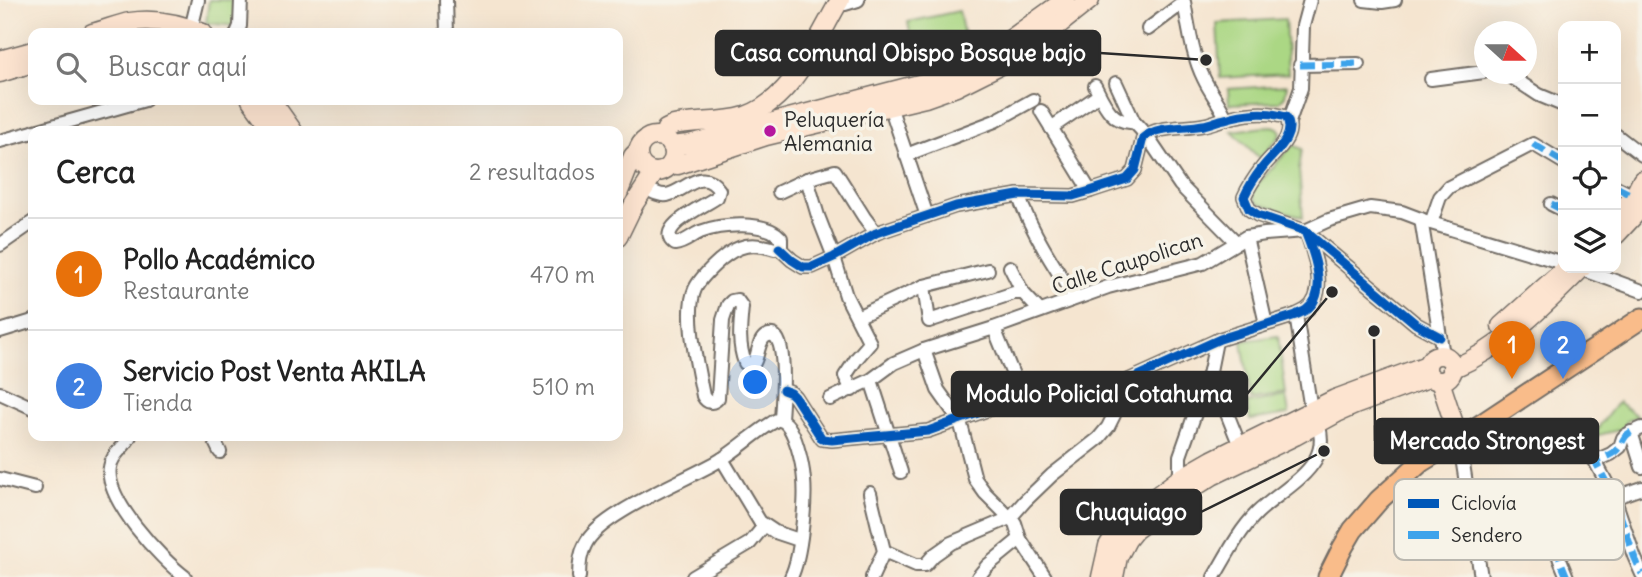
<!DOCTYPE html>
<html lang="es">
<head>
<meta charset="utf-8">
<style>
  body { margin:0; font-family:Delius,sans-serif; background:#f6f6f6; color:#222 }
  .controls { position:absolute; right:21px; top:21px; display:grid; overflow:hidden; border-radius:14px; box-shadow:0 7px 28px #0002 }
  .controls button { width:63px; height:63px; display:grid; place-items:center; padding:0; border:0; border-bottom:2px solid #e0e0e0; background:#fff; color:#222; font:35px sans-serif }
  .compass { position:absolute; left:1474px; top:21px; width:63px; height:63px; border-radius:50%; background:#fff; box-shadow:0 7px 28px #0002; rotate:111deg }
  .you { position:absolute; left:756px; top:383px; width:24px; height:24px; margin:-18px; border:5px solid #fff; border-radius:50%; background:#1a73e8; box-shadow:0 0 0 10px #1a73e833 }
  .badge { display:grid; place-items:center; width:46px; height:46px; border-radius:50%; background:#b5179e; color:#fff; font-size:23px; font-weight:700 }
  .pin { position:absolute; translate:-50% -58px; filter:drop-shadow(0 2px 4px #0008) }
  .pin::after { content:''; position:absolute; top:37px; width:24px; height:21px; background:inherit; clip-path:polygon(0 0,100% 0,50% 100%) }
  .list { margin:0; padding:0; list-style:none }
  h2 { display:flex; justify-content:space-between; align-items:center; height:91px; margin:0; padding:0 28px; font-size:30px }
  h2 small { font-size:23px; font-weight:400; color:#767676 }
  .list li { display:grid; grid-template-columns:46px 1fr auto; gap:21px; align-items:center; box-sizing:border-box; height:112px; padding:0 28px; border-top:2px solid #e0e0e0 }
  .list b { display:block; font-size:26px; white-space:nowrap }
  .list p { margin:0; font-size:23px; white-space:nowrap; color:#767676 }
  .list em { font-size:23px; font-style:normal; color:#767676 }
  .icon { flex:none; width:38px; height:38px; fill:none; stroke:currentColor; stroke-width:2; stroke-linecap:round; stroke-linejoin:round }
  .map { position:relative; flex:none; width:1642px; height:577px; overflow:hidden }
  .search { position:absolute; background:#fff; box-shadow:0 7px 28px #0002; left:28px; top:28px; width:595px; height:77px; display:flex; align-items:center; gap:18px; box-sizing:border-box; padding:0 24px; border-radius:14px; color:#767676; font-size:26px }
  .panel { position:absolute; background:#fff; box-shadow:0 7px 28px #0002; left:28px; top:126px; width:595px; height:315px; border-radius:14px }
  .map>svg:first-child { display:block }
</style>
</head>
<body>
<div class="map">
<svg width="1642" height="577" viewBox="0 0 1642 577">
  <rect width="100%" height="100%" fill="#f7f3e8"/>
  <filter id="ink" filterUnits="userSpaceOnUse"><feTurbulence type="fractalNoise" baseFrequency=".0143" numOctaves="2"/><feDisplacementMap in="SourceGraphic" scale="14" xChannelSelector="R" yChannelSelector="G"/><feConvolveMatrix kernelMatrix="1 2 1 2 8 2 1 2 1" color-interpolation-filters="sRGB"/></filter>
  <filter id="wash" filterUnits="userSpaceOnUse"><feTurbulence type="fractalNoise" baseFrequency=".00686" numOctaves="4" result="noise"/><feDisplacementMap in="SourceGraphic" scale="28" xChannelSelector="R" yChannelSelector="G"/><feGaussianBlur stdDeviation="1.57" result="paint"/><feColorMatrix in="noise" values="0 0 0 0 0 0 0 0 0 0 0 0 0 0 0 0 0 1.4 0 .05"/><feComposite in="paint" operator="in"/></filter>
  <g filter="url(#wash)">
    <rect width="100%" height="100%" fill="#f5e5d0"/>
    <g fill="#abd784" stroke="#6b8158" stroke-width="2">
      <polygon points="209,0 239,0 235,26 206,23"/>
      <polygon points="959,11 965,41 914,52 908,22"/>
      <polygon points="1285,19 1288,74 1220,78 1217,23"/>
      <polygon points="1287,85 1285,96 1279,102 1229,104 1228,89"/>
      <polygon points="1273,126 1278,128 1281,132 1279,137 1260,159 1232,131"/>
      <polygon points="1293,145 1302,149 1299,170 1303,217 1257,203 1253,194 1254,188"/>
      <polygon points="1278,336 1286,394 1251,399 1242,341"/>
      <polygon points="1286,396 1289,414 1250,420 1247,403"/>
      <polygon points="1618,402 1638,417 1626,421 1623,429 1595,436 1600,425"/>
    </g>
  </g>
  <g filter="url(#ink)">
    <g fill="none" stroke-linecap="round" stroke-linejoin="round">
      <defs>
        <g id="street">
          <polyline points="446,0 447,33"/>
          <polyline points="1364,0 1382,2 1395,0"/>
          <polyline points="838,3 845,4 858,0"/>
          <polyline points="191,29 198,0"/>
          <path d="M1148 29 1184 2C1189 28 1192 55 1204 79 1210 92 1220 104 1226 118"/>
          <polyline points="237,33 240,26 241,0"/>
          <polyline points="1300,65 1358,64"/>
          <polyline points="1507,74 1539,95 1563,105"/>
          <polyline points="1431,79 1484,72"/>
          <polyline points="1116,83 1134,122 1146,135 1180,185 1237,243"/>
          <path d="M1095 86C1104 104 1112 124 1134 122"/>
          <polyline points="890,106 927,216"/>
          <polyline points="1041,111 1090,191"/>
          <polyline points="1289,122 1301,88 1303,26 1310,0"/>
          <polyline points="1051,128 1099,95"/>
          <polyline points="35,131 145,100"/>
          <polyline points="1616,135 1642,155"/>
          <polyline points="0,141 33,132"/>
          <polyline points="906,155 995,121 1033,100"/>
          <polyline points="807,179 818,216 834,257 846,296 870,343 857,358 845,376 852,390"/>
          <path d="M644 187C651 191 658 196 667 195 685 192 702 165 719 190L717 197C707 205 652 228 675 244 685 243 691 236 700 232 721 224 765 220 781 238V246L775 249C752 242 739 244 720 260 711 268 700 278 695 289 684 313 698 369 703 396 707 403 713 404 718 398L723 320 728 305 732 301 737 300 742 307C740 327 738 344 745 363L752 366C759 358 757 341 766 336 791 323 781 411 781 420"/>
          <polyline points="1616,187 1634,196"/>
          <polyline points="779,192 807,179 835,171 864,217 876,233"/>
          <path d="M1018 195C1032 232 1053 265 1075 298"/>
          <polyline points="1551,204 1563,210"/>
          <polyline points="1421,219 1443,355"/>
          <polyline points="1431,223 1440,197 1449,187 1533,144 1563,162"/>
          <polyline points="1246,237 1266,324"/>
          <polyline points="0,245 33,222"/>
          <path d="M779 248 792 260 803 267H812L834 257 876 233 956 206 1018 195 1073 196 1090 191 1127 179 1135 170 1143 138C1158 125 1185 129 1203 125 1211 124 1218 120 1225 119 1244 113 1267 111 1286 117 1298 137 1272 154 1262 168 1255 177 1249 186 1244 197L1249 209 1258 215 1305 231 1416 324 1440 337"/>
          <polyline points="1010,267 1023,293 1040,311"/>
          <polyline points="1579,268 1642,291"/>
          <polyline points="924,286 929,321 1014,293 1023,293"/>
          <polyline points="857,317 924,286 988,270"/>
          <polyline points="994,328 1022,397"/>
          <polyline points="0,331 33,321"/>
          <polyline points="924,350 938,390 960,421 975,479 985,493 1015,523 1020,539 1045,577"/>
          <polyline points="1210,371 1240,446"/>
          <polyline points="871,380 901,472"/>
          <path d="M783 390 791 393 795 397 822 439 832 440 928 431 1028 395 1118 385 1220 339 1296 315C1299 313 1303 312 1306 310 1329 294 1314 254 1307 234"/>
          <polyline points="0,393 33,408"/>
          <polyline points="830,399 871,380 894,363 924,350 994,328 1108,287 1203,263 1246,237 1265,234 1305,231 1329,220 1370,208 1402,212 1431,223 1563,263"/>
          <polyline points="1642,428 1626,435 1623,438 1620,447 1611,454 1595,461 1614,497 1634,556 1642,574"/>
          <polyline points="1631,432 1642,467"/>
          <path d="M130 436C125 448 112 453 110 467 104 499 161 559 185 577"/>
          <polyline points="212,436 220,452"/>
          <polyline points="1459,439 1481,577"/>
          <polyline points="722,459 760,522 775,532 799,540"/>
          <polyline points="0,479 35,488"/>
          <polyline points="1180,484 1180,456 1210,371 1216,341"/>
          <polyline points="870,493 884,551 872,577"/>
          <polyline points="1549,525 1560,560 1567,577"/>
          <path d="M1476 546C1535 536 1586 506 1642 488"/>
          <polyline points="884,551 916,565 925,565 934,555 951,543 1010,518 1025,501 1052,475 1098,439 1108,427 1114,415 1118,385"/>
          <path d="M579 577C579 567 580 554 585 545 599 513 690 479 722 459 739 448 754 434 770 424 774 422 776 419 780 420 795 423 803 467 804 480 806 502 801 557 791 577"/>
          <polyline points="693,577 750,543 764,526"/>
          <polyline points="978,577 987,566 1020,539"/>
          <path d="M1214 577C1227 555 1239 531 1257 513 1287 484 1344 462 1311 410L1296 315"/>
        </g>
        <g id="secondary">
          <path d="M92 33C105 30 118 24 130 22 154 18 181 24 203 33"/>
          <polyline points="0,60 33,51"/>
          <polyline points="0,73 33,63"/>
          <polyline points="251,100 274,131"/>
          <polyline points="271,100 293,131"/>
          <circle cx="656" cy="154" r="18"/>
          <path d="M664 137 666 129 674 125C697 120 722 123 745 116 792 101 817 39 840 0"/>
          <polyline points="672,146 689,144 923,83 952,73 994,51 1065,0"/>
          <polyline points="671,164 678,165 766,136 925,98 956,87 1002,64 1061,23 1090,0"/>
          <polyline points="618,194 633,156 637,152"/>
          <polyline points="1616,216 1634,196 1642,180"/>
          <polyline points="1616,235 1642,207"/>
          <polyline points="618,237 634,204 655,172"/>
          <polyline points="1501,326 1566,268"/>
          <circle cx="1440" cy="368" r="13"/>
          <path d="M1452 369C1504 347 1543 307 1582 268"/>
          <polyline points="1440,381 1459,439"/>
          <polyline points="1101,577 1108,546 1116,533 1146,504 1179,479 1212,460 1335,399 1427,365"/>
          <polyline points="1114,577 1118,557 1127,540 1135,530 1183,494 1212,476 1295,436 1337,413 1355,405 1431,377"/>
        </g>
        <polyline id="primary" points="1328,577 1343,547 1353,530 1379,500 1421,462 1459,439 1642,318"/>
      </defs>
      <use href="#street" stroke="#726c65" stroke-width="16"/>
      <use href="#secondary" stroke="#726c65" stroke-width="21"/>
      <use href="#primary" stroke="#726c65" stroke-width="23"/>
      <use href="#street" stroke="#fff" stroke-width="12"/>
      <use href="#secondary" stroke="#fde4d0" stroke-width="18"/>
      <use href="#primary" stroke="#f9bc8a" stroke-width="19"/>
      <g stroke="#3ea3eb" stroke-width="7" stroke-dasharray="14 7" stroke-linecap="butt">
        <polyline points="1300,65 1358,64"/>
        <polyline points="1533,144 1563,162"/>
        <polyline points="1616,187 1634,196"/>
        <polyline points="1551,204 1563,210"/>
        <path d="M1631 432C1624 436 1624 439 1620 446 1615 455 1604 457 1595 461L1614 497 1634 556 1642 574"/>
        <polyline points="1549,525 1560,560 1567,577"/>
      </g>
      <defs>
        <g id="cycleway">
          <path d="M779 248 792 260 803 267H812L834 257 876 233 956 206 1018 195 1073 196 1090 191 1127 179 1135 170 1143 138C1158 125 1185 129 1203 125 1211 124 1218 120 1225 119 1244 113 1267 111 1286 117 1298 137 1272 154 1262 168 1255 177 1249 186 1244 197L1249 209 1258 215 1305 231 1416 324 1440 337"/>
          <path d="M783 390 791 393 795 397 822 439 832 440 928 431 1028 395 1118 385 1220 339 1296 315C1299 313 1303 312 1306 310 1329 294 1314 254 1306 234"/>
        </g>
      </defs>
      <use href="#cycleway" stroke="#f7f3e8" stroke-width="13"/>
      <use href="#cycleway" stroke="#0057b8" stroke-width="9"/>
    </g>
  </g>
  <circle fill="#b5179e" stroke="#f7f3e8" stroke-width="2.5" cx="770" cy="131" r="7"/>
  <g text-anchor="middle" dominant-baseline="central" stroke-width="7" stroke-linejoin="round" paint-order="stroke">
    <g font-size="21" fill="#2b2b2b" stroke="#f7f3e8" text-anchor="start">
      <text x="784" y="119">Peluquería<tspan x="784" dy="24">Alemania</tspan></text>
    </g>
    <g font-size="21" fill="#2b2b2b" stroke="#f7f3e8">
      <text transform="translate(1127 263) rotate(-18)">Calle Caupolican</text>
    </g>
  </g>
  <rect x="1394" y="479" width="230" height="81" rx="10" fill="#f7f3e8" stroke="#bab7af" stroke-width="2"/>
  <rect x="1408" y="499" width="31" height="9" fill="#0057b8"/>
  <rect x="1408" y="531" width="31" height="8" fill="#3ea3eb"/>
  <g font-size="19" fill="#2b2b2b">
    <text x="1451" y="510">Ciclovía</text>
    <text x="1451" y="542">Sendero</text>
  </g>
  <path fill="none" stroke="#2b2b2b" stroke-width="2.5" d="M1206 60L1100 53M1332 292L1247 394M1374 331L1375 441M1324 451L1201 512"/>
  <g fill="#2b2b2b" stroke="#f7f3e8" stroke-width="2.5">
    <circle cx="1206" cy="60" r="7"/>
    <circle cx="1332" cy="292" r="7"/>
    <circle cx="1374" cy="331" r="7"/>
    <circle cx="1324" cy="451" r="7"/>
  </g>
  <g fill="#2b2b2b" stroke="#2b2b2b" stroke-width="2.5">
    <rect x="716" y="31" width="384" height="44" rx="7"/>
    <rect x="952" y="372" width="295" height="44" rx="7"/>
    <rect x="1375" y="419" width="223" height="44" rx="7"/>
    <rect x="1061" y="490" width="140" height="44" rx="7"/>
  </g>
  <g font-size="23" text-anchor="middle" font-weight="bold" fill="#fff">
    <text x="908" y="61">Casa comunal Obispo Bosque bajo</text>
    <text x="1099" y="402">Modulo Policial Cotahuma</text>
    <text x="1487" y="449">Mercado Strongest</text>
    <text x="1131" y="520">Chuquiago</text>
  </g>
</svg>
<div class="controls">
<button>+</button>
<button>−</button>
<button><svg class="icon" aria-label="locate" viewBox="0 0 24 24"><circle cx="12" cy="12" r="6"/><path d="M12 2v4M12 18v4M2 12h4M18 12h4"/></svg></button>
<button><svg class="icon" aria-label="layers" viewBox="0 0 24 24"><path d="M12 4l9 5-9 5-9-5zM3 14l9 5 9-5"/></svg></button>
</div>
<svg class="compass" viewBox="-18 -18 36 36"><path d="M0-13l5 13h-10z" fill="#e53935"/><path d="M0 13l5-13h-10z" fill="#767676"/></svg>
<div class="you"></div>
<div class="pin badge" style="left:1512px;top:379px;background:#e8710a">1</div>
<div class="pin badge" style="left:1563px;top:379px;background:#3f7fe0">2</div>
<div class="search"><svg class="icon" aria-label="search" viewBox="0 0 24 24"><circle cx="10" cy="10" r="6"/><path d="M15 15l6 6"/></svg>Buscar aquí</div>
<section class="panel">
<h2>Cerca<small>2 resultados</small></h2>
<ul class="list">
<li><span class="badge" style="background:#e8710a">1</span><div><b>Pollo Académico</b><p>Restaurante</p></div><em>470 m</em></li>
<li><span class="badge" style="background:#3f7fe0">2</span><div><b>Servicio Post Venta AKILA</b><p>Tienda</p></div><em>510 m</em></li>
</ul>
</section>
</div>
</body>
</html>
